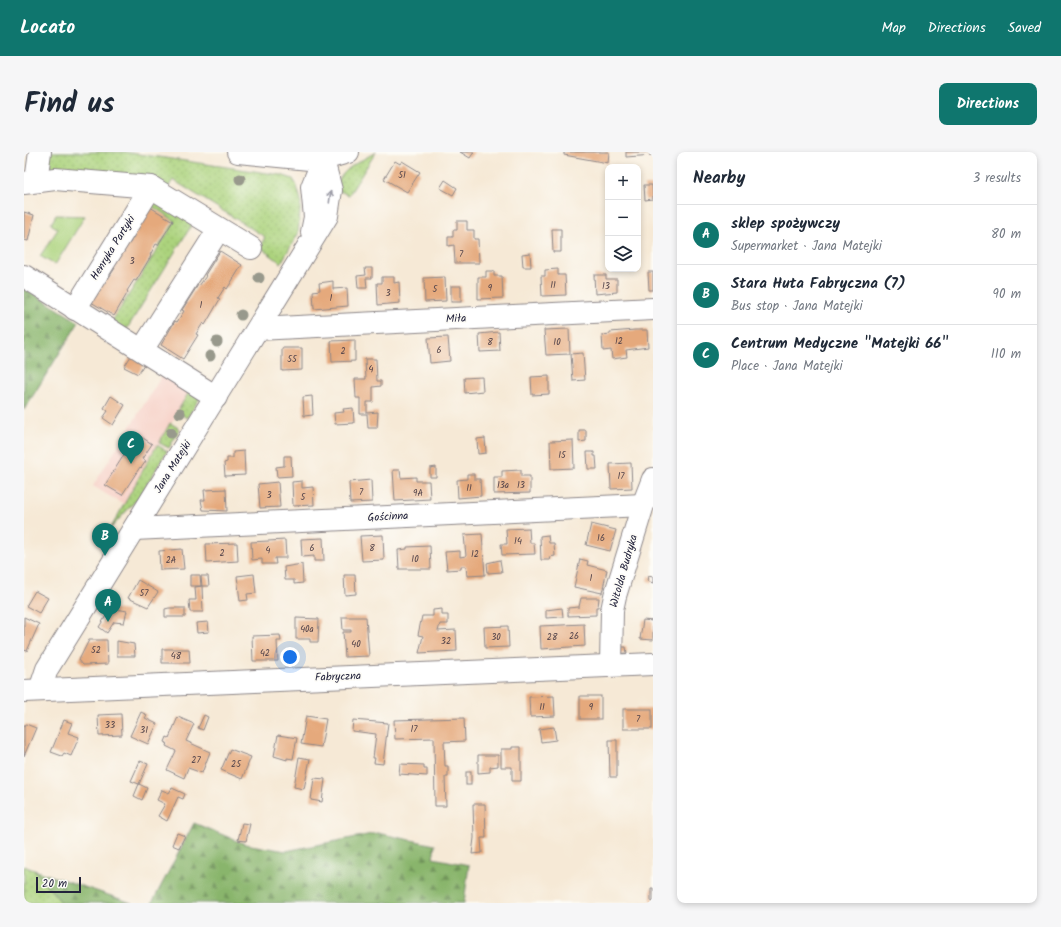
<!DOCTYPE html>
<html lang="en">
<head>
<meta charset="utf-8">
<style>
  body { margin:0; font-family:Kalam,sans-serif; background:#f6f6f7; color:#1f2937 }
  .controls { position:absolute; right:12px; top:12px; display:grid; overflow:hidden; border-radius:8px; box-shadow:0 2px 6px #0003 }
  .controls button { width:36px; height:36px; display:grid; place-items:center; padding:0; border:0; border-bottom:1px solid #e0e1e3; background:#fff; color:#1f2937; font:20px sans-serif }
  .scale { position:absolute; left:12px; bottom:10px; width:45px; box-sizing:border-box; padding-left:4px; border:2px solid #22223b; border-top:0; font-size:11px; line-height:14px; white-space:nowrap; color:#22223b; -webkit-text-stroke:3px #fdfcf7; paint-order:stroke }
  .you { position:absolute; left:266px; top:505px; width:14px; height:14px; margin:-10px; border:3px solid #fff; border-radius:50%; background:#1a73e8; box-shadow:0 0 0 6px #1a73e833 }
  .badge { display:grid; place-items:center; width:26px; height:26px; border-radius:50%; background:#0f766e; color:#fff; font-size:13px; font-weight:700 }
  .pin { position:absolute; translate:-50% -33px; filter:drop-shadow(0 1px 2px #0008) }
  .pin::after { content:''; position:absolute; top:21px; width:14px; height:12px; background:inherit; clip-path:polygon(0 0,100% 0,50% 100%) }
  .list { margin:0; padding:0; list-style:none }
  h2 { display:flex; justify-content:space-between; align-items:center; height:52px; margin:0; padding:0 16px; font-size:17px }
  h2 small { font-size:13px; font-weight:400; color:#747a83 }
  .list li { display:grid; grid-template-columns:26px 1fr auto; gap:12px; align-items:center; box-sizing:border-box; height:60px; padding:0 16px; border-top:1px solid #e0e1e3 }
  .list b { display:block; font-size:15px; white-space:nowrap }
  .list p { margin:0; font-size:13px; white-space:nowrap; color:#747a83 }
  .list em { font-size:13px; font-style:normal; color:#747a83 }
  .icon { flex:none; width:22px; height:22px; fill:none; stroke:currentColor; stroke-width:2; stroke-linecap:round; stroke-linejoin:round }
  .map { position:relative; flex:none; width:629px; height:751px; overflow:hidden; border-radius:8px }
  header { display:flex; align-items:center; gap:24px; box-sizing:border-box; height:56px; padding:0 20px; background:#0f766e; color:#fff }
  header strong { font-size:19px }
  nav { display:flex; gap:22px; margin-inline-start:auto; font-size:14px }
  .intro { display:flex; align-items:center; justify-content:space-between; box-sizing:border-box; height:96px; padding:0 24px }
  h1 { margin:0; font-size:28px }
  .button { padding:10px 18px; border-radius:8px; background:#0f766e; color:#fff; font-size:14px; font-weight:700 }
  main { display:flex; gap:24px; padding:0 24px }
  aside { flex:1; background:#fff; border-radius:8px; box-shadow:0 2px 6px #0003 }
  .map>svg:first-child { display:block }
</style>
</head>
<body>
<header>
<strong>Locato</strong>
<nav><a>Map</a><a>Directions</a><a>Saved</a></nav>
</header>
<div class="intro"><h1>Find us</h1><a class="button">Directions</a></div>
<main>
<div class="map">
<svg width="629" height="751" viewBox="0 0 629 751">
  <defs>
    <pattern id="grass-dots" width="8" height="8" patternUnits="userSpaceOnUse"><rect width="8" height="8" fill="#acd37d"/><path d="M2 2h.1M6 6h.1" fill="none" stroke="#94b56d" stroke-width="1.8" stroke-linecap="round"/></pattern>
    <pattern id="forest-firs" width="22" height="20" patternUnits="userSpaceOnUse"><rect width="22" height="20" fill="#89b56c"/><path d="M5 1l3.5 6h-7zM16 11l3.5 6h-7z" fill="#70935a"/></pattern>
  </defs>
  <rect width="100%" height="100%" fill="#fdfcf7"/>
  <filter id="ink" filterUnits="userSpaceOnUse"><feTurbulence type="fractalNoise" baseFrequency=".025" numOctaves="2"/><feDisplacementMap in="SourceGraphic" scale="8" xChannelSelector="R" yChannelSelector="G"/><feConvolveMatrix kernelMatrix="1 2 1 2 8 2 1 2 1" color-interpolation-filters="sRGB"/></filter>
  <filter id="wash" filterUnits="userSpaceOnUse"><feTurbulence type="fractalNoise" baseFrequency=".012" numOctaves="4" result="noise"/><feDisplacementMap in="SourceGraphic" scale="16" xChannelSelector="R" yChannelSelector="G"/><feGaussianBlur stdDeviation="0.9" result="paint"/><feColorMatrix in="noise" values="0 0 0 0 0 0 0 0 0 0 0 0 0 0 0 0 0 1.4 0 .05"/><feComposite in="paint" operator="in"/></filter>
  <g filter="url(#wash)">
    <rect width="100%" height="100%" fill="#f6e9d6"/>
    <polygon fill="#f7d1c7" points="139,222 165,241 100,353 69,334"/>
    <g fill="url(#grass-dots)" stroke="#677a5c">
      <polygon points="23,0 100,0 257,23 269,27 272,32 277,48 274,82 257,111 236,95 241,85 149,28 143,37 31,19 25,15"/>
      <path d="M352 0 325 43 313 38C313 18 337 9 352 0Z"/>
      <polygon points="130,47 169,71 101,180 87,171 151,69 126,53"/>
      <polygon points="165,240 176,246 163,266 153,260"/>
      <polygon points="146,271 156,277 145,296 135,291"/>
      <polygon points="133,293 143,299 116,344 87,376"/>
      <polygon points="0,714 10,718 38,751 0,751"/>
    </g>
    <g fill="url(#forest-firs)" stroke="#566c54">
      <polygon points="0,136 55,170 0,258"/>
      <polygon points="170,671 221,692 262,699 353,681 411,693 409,706 445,713 440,751 128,751"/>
      <polygon points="10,718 108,751 38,751"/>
    </g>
    <polygon fill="#acd37d" stroke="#677a5c" points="32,63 61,64 31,113 16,104 34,77 27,72"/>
    <g id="blocks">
      <g fill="#e5a97b">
        <polygon points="436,0 450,0 446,6"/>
        <polygon points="540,0 585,0 584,11 540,3"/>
        <polygon points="602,0 629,0 629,3 602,5"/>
        <polygon points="371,9 376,12 378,9 396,20 383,40 360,27"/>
        <polygon points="421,28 433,36 429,43 416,36"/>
        <polygon points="620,33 628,33 629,47 621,48"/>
        <polygon points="126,55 149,69 134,93 132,92 126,103 127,104 112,129 110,128 103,139 104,140 90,164 67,150 82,126 84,127 91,116 89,115 104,90 106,91"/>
        <polygon points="0,60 10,63 4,89 0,88"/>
        <polygon points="433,69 443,69 443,78 450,78 450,87 454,87 455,111 431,111 430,93 424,94 424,85 429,85 429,78 433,78"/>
        <polygon points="528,77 537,77 537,100 529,100"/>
        <polygon points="196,99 218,113 203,137 201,135 194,146 196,147 181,173 179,171 172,182 174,183 159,207 137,193 151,169 153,170 160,159 158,158 174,133 175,134 182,124 181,123"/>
        <polygon points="506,101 507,115 499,115 498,102"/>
        <polygon points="341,116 348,116 348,126 342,126 343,136 334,136 333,124 342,123"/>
        <polygon points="534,117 534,123 541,123 542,143 518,144 517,124 521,124 521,118"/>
        <polygon points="462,119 470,119 470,124 478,124 479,146 454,147 454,125 462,125"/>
        <polygon points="624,120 629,120 629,138 625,138"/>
        <polygon points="570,123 582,123 582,127 593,127 593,140 571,142"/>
        <polygon points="358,125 370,125 370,131 375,130 376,151 354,153 353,131 358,131"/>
        <polygon points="421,125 422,149 401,150 400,126"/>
        <polygon points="309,129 309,137 323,136 324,154 290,157 289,139 296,138 295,131"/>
        <rect x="427" y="134" width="10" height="16"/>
        <polygon points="545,177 546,202 522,203 520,178"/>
        <polygon points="611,178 623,178 624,195 602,198 603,205 588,207 587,198 579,199 578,183 586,182 586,180"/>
        <polygon points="475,180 476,199 456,200 455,182"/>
        <polygon points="424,185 426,209 406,211 404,186"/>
        <polygon points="331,188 331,209 308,210 307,189"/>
        <polygon points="258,196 278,196 278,218 258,219"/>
        <polygon points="559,201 561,228 549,229 547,202"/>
        <polygon points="107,204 120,212 114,222 100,215"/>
        <polygon points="341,207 352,207 353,229 357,229 357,234 349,235 349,250 343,250 343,261 354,260 353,276 344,276 343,262 336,262 336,246 332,246 331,227 342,227"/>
        <polygon points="525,224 525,242 508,243 507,225"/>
        <polygon points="458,225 459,239 441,241 440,226"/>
        <polygon points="87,244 101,253 89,273 79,266 84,259 80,256"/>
        <polygon points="288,244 289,263 280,264 279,245"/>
        <polygon points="329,256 330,271 311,272 310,261 320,260 319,257"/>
        <polygon points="555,278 562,278 562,289 555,290"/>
        <polygon points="113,282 128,292 118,307 122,309 117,316 116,315 98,343 81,333"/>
        <polygon points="461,286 462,301 454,302 453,287"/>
        <polygon points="549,288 550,316 527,317 526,289"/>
        <polygon points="220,299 221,323 201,324 200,311 203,310 203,306 209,306 209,300"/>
        <polygon points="563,300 570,300 570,304 572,304 573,317 564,317"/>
        <polygon points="260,304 267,304 268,324 253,325 252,315 260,314"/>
        <polygon points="607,311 608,336 587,337 586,312"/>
        <polygon points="412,315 412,325 406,325 406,316"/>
        <polygon points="369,318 376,318 377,326 392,325 392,329 405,329 406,347 371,349"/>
        <polygon points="497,318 497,324 506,324 506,341 470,342 470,325 478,325 478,319"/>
        <polygon points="443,322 450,322 450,327 456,327 457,344 434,346 433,328 443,327"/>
        <polygon points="347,328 348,350 326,351 325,330"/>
        <polygon points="278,329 278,336 289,335 290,353 269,354 268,330"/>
        <polygon points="254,330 256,355 236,356 234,332"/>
        <polygon points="202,337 203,359 179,358 177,348 181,348 180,338"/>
        <polygon points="567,372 592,378 586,399 562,393"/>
        <polygon points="505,376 506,391 510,391 511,402 478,403 477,392 483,392 482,377"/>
        <polygon points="458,382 461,423 443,424 442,414 437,414 437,417 423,418 421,400 436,399 436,405 442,404 440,383"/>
        <polygon points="359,383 360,408 338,409 336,384"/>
        <polygon points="524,383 525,391 530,391 531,404 525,405 526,408 517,408 516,384"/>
        <polygon points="299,386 300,409 290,409 290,404 278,405 277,387"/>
        <polygon points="261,388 262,406 251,406 252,412 238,412 238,407 228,408 227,390"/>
        <polygon points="213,391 214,409 183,411 182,392"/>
        <polygon points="406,394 407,417 375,417 374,398 383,397 383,395"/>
        <polygon points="158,397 160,417 136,418 135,399"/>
        <polygon points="556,407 564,409 563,413 583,418 578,441 550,435"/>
        <polygon points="476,408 478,420 464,421 463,411"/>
        <polygon points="278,412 279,431 270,432 270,428 261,428 260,415"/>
        <polygon points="230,422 232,441 223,442 224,448 216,449 213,424"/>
        <polygon points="166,423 176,423 177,434 166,434"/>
        <polygon points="320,423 331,423 332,442 321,443"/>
        <polygon points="177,424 184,424 185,434 178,434"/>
        <polygon points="624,424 629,425 629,431 623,429"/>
        <polygon points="114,428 134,440 124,455 104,446"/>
        <polygon points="178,434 179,460 166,460 165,448 172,448 171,435"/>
        <polygon points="11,439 24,446 15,461 2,454"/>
        <polygon points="557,446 575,446 574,455 572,455 572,463 544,464 544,456 555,455"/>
        <polygon points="87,456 103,459 100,471 90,470 83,481 75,475"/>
        <polygon points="145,456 161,456 161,465 141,465 141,457"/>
        <polygon points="538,456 539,465 522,466 522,458"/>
        <polygon points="418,457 418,463 424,463 424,472 416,472 414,479 432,478 433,499 395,501 399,484 394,483 398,464 409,464 409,458"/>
        <polygon points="0,465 15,472 3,499 0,498"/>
        <polygon points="318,465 342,465 345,504 321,505 319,480 327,480 327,478 319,478"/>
        <polygon points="272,466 295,467 294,490 286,490 286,487 272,487"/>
        <polygon points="619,468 629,469 629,488 616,487"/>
        <polygon points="184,470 185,480 173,481 172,471"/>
        <polygon points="560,472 561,494 517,497 516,474"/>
        <polygon points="484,474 485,495 461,496 460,475"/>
        <polygon points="256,483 257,489 253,489 254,509 229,509 228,484"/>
        <polygon points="65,488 83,488 84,512 59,513 55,508"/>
        <polygon points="93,489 110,492 111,504 93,504"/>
        <polygon points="591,495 602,495 603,501 592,502"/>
        <polygon points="138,497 165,497 166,511 138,511"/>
        <polygon points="530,544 531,564 506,565 505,545"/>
        <rect x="556" y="544" width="21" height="23"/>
        <rect x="599" y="557" width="29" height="20"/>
        <polygon points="117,560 123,563 121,566 133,572 124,592 106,584"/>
        <polygon points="97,562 98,583 75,584 74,563"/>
        <polygon points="180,563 184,565 179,578 174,576"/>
        <polygon points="282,564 302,567 297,595 277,592"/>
        <polygon points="154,565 170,572 162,589 186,600 178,621 164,616 160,626 143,618 152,599 142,594 143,591 141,590 143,585 145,586"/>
        <polygon points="440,566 441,589 420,590 421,614 424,614 424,625 421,625 422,654 411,654 410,586 371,587 370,568"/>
        <polygon points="40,568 48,571 44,581 55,585 47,604 40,601 38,604 27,600"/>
        <polygon points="329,568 364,571 359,612 350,611 351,606 349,606 352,582 328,579"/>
        <polygon points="2,572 12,576 0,604 0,575"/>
        <polygon points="530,575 532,588 517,590 515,577"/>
        <polygon points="254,583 273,586 269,607 263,606 263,608 250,604"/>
        <polygon points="585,588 593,588 593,625 586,625"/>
        <polygon points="488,595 497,595 497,629 488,629 488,615 477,615 477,597 488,597"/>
        <polygon points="206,597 227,605 218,627 197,618"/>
        <polygon points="454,603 474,603 474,614 466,615 466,620 454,621"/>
        <polygon points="275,605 286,607 280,637 270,635"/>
        <polygon points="116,609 124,612 115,632 107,629"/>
        <polygon points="376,612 400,613 400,617 403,617 403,624 375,622"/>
        <rect x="442" y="620" width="5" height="13"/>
        <polygon points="290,626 301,627 298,650 287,648"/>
        <polygon points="115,632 123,636 118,648 110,644"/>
        <polygon points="148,636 161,642 159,647 154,645 143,669 134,664 141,652 133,648 138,638 145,641"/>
        <polygon points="449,652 461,652 462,686 457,686 458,701 448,702 450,686"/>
        <polygon points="218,671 226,672 222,689 214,688"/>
        <polygon points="153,681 161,684 155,696 148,693"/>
        <polygon points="627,736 629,736 629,750 627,749"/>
      </g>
    </g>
  </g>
  <g filter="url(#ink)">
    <use href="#blocks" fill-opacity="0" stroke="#8c8688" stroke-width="1"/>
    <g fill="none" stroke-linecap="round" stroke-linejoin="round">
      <defs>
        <g id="minor">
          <polyline points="214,0 296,8 324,0"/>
          <polyline points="12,29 16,0"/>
          <polyline points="0,31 31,27 127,35 227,96"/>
          <polyline points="288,80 291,65 288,35 299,8"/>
          <polyline points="0,124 192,245"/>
          <polyline points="51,157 127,35"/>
          <polyline points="234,177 629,157"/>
          <polyline points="118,198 195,77"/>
          <polyline points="110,377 619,353"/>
          <polyline points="587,513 588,458 591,444 619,353 629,327"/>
          <polyline points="16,538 23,517 303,64 307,38 299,8"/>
          <polyline points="0,539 629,512"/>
        </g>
      </defs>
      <use href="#minor" stroke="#8c8688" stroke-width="24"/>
      <use href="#minor" stroke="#fff" stroke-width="22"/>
    </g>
    <g fill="#98998c">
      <circle cx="216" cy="27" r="5.5"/>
      <circle cx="235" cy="126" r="5.5"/>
      <circle cx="217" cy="163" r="5.5"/>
      <circle cx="193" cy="190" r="5.5"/>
      <circle cx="186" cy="204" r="5.5"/>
      <circle cx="156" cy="261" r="5.5"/>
      <circle cx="147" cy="281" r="5.5"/>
    </g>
    <defs><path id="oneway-shaft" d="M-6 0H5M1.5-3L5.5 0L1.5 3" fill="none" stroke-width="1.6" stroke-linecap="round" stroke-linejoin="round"/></defs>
    <use stroke="#9c9ca7" href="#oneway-shaft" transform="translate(306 45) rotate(-83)"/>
  </g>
  <g text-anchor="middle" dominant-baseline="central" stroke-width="3.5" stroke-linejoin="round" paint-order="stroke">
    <g font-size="9" fill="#53444b">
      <text x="378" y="23">51</text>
      <text x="437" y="102">7</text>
      <text x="108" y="109">3</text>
      <text x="529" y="133">11</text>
      <text x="582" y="134">13</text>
      <text x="466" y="136">9</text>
      <text x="411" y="137">5</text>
      <text x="364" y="141">3</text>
      <text x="307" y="146">1</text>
      <text x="177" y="153">1</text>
      <text x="595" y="189">12</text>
      <text x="466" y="190">8</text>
      <text x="533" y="190">10</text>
      <text x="415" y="198">6</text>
      <text x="319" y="199">2</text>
      <text x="268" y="207">55</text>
      <text x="347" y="217">4</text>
      <text x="538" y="303">15</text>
      <text x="597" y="324">17</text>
      <text x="479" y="333">13a</text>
      <text x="497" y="333">13</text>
      <text x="445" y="336">11</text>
      <text x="337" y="340">7</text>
      <text x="394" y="341">9A</text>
      <text x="245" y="343">3</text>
      <text x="279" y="345">5</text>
      <text x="577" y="386">16</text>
      <text x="494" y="389">14</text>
      <text x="288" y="396">6</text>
      <text x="348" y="396">8</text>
      <text x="244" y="398">4</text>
      <text x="198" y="401">2</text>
      <text x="451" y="402">12</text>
      <text x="391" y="407">10</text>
      <text x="147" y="408">2A</text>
      <text x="567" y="426">1</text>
      <text x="120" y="441">57</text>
      <text x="283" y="477">40a</text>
      <text x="550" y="484">26</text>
      <text x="472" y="485">30</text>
      <text x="528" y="485">28</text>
      <text x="422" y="489">32</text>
      <text x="332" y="492">40</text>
      <text x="72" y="498">52</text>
      <text x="241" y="501">42</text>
      <text x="152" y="504">48</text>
      <text x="518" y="555">11</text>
      <text x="567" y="555">9</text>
      <text x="614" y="567">7</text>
      <text x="86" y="573">33</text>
      <text x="390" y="577">17</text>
      <text x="120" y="578">31</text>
      <text x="172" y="608">27</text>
      <text x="212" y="612">25</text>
    </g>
    <g font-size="11" fill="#22223b" stroke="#fdfcf7">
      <text transform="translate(89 96) rotate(-58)">Henryka Partyki</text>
      <text transform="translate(432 167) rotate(-3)">Miła</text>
      <text transform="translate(149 315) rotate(-58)">Jana Matejki</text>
      <text transform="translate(364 365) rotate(-3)">Gościnna</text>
      <text transform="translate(600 419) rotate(-74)">Witolda Budryka</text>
      <text transform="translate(314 525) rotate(-2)">Fabryczna</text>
    </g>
  </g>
</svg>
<div class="controls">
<button>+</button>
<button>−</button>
<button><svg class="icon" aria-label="layers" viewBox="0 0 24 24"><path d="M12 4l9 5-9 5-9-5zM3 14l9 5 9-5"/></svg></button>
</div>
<div class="scale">20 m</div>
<div class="you"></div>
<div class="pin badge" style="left:84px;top:470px">A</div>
<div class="pin badge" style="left:81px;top:404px">B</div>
<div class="pin badge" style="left:107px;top:312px">C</div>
</div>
<aside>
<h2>Nearby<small>3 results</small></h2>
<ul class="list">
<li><span class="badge">A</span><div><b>sklep spożywczy</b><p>Supermarket · Jana Matejki</p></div><em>80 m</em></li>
<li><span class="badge">B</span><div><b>Stara Huta Fabryczna (7)</b><p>Bus stop · Jana Matejki</p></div><em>90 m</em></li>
<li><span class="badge">C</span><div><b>Centrum Medyczne &quot;Matejki 66&quot;</b><p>Place · Jana Matejki</p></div><em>110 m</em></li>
</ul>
</aside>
</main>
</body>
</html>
